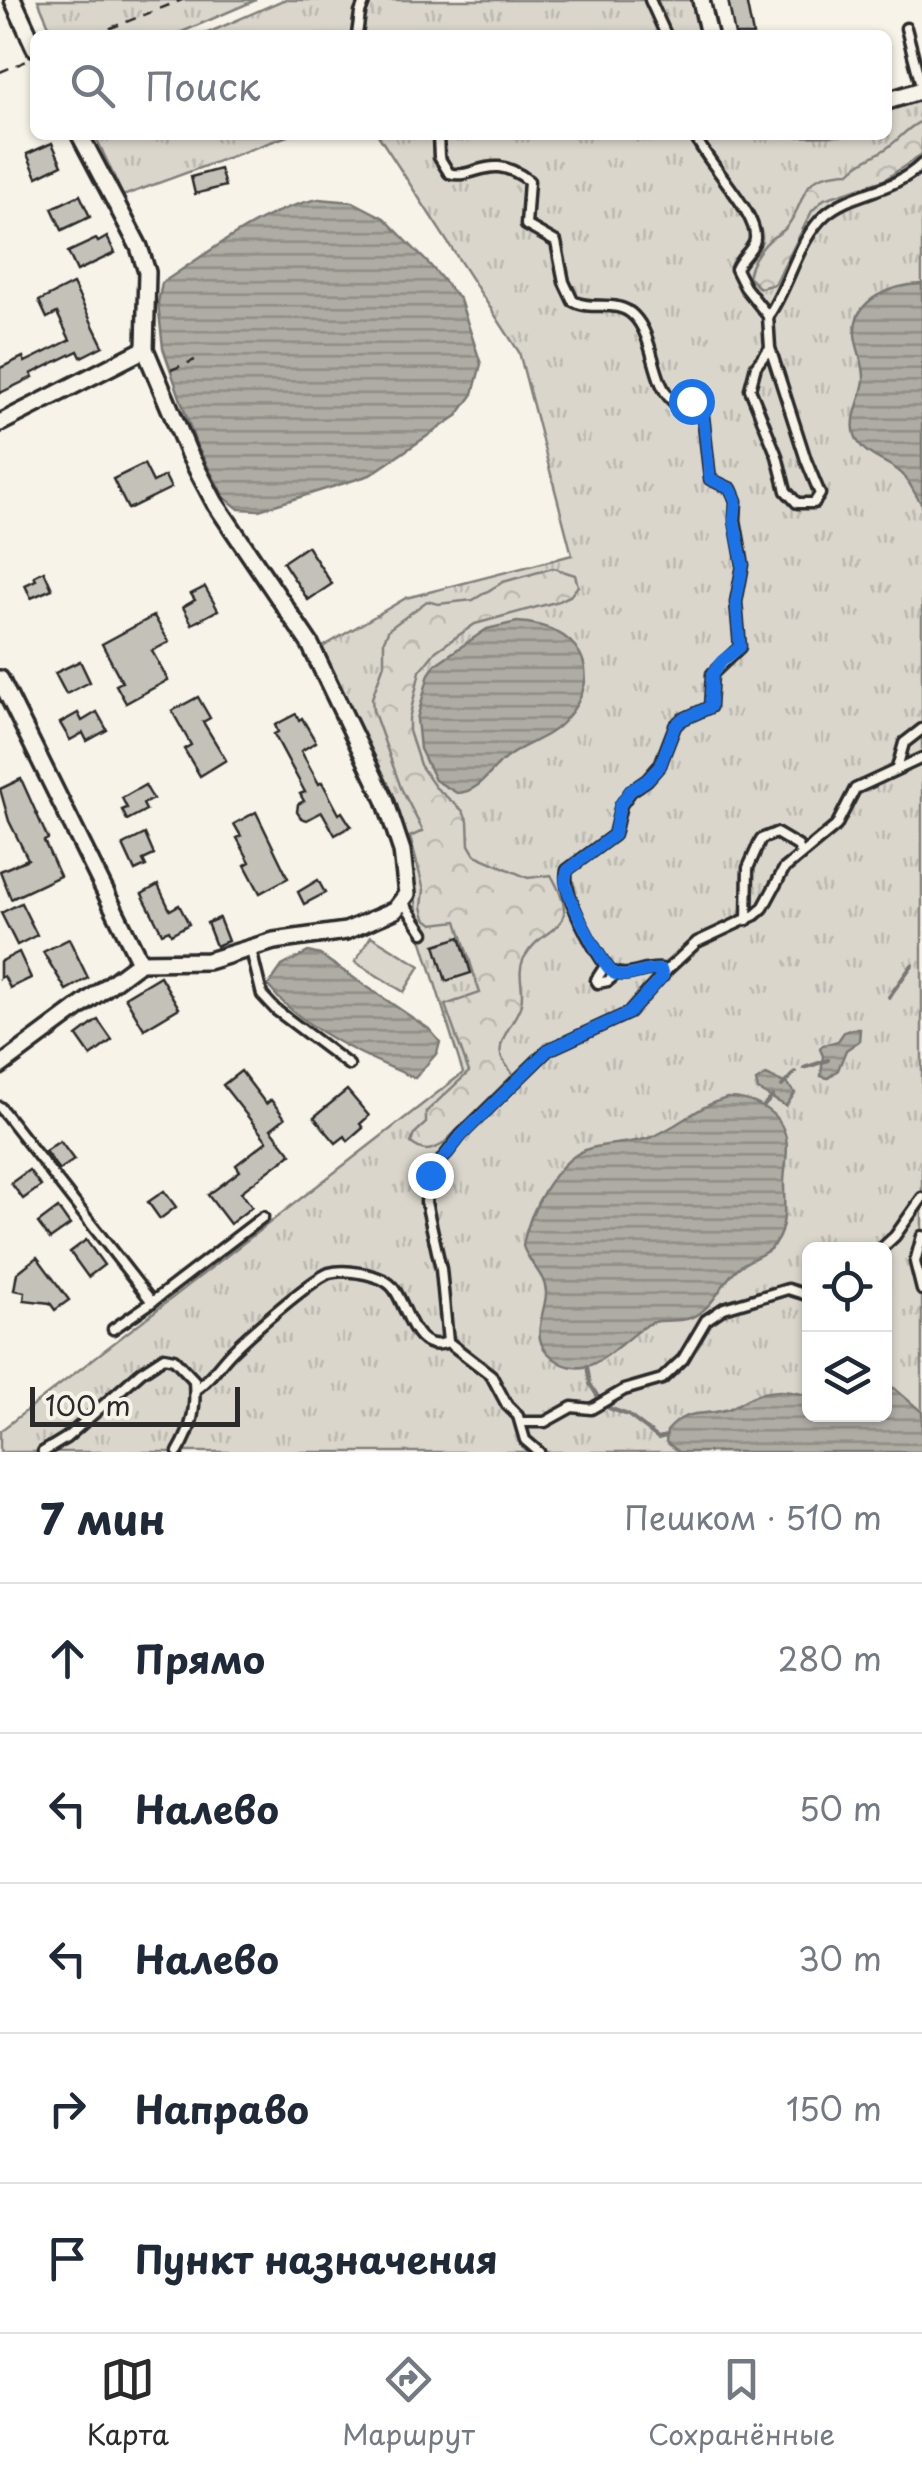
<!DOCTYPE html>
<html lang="ru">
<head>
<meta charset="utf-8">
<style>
  body { margin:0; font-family:"Playpen Sans",sans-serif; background:#f6f6f7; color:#1f2937 }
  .controls { position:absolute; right:30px; bottom:30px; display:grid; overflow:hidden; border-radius:15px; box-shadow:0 2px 8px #0004 }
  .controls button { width:90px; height:90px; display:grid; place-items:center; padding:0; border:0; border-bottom:2px solid #e0e1e3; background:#fff; color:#1f2937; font:50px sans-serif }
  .scale { position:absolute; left:30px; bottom:25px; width:210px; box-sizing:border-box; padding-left:10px; border:5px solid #2b2b2b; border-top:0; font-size:28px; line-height:35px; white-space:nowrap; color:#2b2b2b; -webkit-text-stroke:8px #f7f3e8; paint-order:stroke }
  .stop { position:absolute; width:30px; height:30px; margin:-22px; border:8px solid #1a73e8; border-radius:50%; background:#fff }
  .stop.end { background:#1a73e8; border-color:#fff; box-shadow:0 2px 10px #0008 }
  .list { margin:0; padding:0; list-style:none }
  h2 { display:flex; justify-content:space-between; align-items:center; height:130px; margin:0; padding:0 40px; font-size:42px }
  h2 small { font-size:32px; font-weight:400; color:#747a83 }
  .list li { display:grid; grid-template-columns:65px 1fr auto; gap:30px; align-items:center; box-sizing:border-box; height:150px; padding:0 40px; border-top:2px solid #e0e1e3 }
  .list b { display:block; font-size:38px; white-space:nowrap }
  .list em { font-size:32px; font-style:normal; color:#747a83 }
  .icon { flex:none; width:55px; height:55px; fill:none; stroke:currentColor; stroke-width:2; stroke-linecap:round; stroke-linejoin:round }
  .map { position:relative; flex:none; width:922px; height:1452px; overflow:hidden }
  .search { position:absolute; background:#fff; box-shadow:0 2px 8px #0004; left:30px; right:30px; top:30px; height:110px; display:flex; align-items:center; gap:25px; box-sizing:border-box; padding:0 35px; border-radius:15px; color:#747a83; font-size:38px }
  .sheet { height:880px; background:#fff }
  nav { display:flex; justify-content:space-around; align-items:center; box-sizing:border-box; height:140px; border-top:2px solid #e0e1e3; background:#fff; font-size:28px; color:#747a83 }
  nav a { display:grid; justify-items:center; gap:5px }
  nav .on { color:#2b2b2b }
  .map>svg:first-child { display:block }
</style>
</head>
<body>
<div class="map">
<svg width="922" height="1452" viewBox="0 0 922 1452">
  <defs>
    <pattern id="grass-tufts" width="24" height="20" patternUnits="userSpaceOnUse" patternTransform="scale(2.5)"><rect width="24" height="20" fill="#dad6cc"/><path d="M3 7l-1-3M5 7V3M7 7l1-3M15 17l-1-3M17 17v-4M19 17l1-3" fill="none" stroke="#bbb8af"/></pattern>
    <pattern id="forest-crowns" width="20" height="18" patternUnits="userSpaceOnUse" patternTransform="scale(2.5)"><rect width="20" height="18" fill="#dad6cc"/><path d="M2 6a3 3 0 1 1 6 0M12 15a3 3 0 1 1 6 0" fill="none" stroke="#bbb8af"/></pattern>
    <pattern id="water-rules" width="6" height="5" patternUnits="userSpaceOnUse" patternTransform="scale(2.5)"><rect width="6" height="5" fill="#afaca4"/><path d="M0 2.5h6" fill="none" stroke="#8f8c86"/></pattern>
  </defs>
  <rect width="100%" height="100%" fill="#f7f3e8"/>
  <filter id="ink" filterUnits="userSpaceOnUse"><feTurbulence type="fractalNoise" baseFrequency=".01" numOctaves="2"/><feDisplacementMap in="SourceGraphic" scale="20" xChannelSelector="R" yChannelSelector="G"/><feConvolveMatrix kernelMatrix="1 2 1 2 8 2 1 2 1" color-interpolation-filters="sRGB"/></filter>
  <g filter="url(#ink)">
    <g fill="url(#grass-tufts)" stroke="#82807c" stroke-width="2.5" fill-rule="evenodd">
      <polygon points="38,0 256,0 175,35 53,35"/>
      <polygon points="283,0 696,0 704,35 203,35"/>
      <path d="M922 98V1452H0V1431L463 1073 420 935 427 932 418 918 409 848 395 808 321 648 406 598 572 555 519 352 378 135H727L731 138 887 135V108ZM810 1250H884V1414H810Z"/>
      <polygon points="95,135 290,135 123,196"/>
    </g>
    <g fill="url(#forest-crowns)" stroke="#82807c" stroke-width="2.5">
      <path d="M922 121V154L884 180 824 199 812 211 775 284 760 288 748 277C751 261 759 249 772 238 775 236 783 231 785 229 811 198 794 174 850 172 861 160 874 157 887 148 900 139 907 127 922 121Z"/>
      <path d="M553 568 575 575 578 586 570 596 559 601 475 624 436 651 420 671 409 719V731L420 765 435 787 462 810 468 821 469 845 475 855 528 878 551 875C585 934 545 921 524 958 516 974 525 989 521 1004 517 1019 497 1040 501 1055 502 1061 510 1069 513 1075L443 1144C430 1152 422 1152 411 1143L414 1134 426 1123V1112L469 1072 445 1005 480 993 457 921 433 924 425 918 422 907 424 890 410 837 423 831 401 788 373 710 372 698 384 664V640L389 629 427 601 438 604 473 600 503 582Z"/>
    </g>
    <polygon fill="#dad6cc" stroke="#82807c" stroke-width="2.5" points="371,936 420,966 404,992 355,962"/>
    <g fill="url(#water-rules)" stroke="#7a7874" stroke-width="2.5">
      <path d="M319 199 353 202 384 218 430 265 460 300 481 364 473 394 458 415 370 475 259 510 239 509 224 497 196 444 163 348 158 303 162 283C211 251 261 210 319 199Z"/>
      <path d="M922 284V504C914 495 910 480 900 472 887 461 866 457 857 440 847 420 862 400 864 380 865 363 856 350 855 334 853 298 893 285 922 284Z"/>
      <path d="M517 622C577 625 609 671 565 720 549 739 524 743 506 758 490 770 479 793 457 793L435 780 420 749 417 719 429 674 436 664 487 629Z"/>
      <path d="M308 952 320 955 429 1029 440 1042 437 1053 415 1078C365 1057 302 1029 268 986L282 966Z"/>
      <polygon points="852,1029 860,1029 859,1041 846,1050 838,1070 828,1078 821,1076 823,1056 820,1049 823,1045 838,1041 844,1032"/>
      <polygon points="766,1075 787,1084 795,1093 786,1106 758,1090 756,1081"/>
      <path d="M727 1098C752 1098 780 1110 786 1138 789 1152 784 1169 784 1184 784 1205 788 1233 770 1249 760 1257 746 1260 737 1269 719 1285 715 1308 690 1318 675 1323 659 1317 645 1326 615 1344 585 1392 547 1352 531 1336 545 1313 546 1294 547 1276 528 1263 523 1246 528 1213 557 1157 591 1148 611 1143 632 1144 652 1137 679 1126 698 1106 727 1098Z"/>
      <path d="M885 1387 894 1388 922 1412V1452H679L666 1442 667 1431C688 1407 698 1417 725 1410 733 1408 739 1403 747 1399 768 1388 787 1390 809 1396L810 1414H884Z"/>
    </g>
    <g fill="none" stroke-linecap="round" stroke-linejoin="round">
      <g stroke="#7a7874" stroke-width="4">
        <polyline points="889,997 912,965"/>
        <polyline points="804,1068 828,1060"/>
        <polyline points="782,1086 795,1072"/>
        <polyline points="763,1107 773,1096"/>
        <polyline points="587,1366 590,1384 598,1397 609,1408 628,1415 658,1438 666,1436"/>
      </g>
    </g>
    <g fill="#c4c1b9" stroke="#2b2b2b" stroke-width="2.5">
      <polygon points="728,0 746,0 753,35 735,35"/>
      <polygon points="52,143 62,165 37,177 27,154"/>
      <polygon points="220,169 225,186 195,194 191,177"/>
      <polygon points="80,195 90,217 62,230 52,208"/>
      <polygon points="107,237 115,253 77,271 68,252 96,239 98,242"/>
      <polygon points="73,284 103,346 81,357 78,351 31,374 33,377 0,393 0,368 23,357 25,362 70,340 57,313 47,318 39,301"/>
      <polygon points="144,464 153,482 165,476 171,488 128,509 113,479"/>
      <polygon points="307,546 332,584 308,600 283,562"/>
      <polygon points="44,571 52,589 31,598 25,585 36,580 34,576"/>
      <polygon points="205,587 218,610 192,624 183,607 195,600 191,594"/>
      <polygon points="154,616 169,642 152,651 168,680 126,703 116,685 122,682 102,644"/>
      <polygon points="80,661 90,682 66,694 55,673"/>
      <polygon points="198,697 210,718 203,722 226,760 200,776 184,749 191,745 172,711"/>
      <polygon points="97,712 107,730 87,741 83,733 70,740 60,723 78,713 82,721"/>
      <polygon points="296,714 299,720 302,718 316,742 301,751 319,784 322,782 339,814 342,812 351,826 335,835 322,812 307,820 301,818 297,812 298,804 304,801 300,794 305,792 274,734 278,732 275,725"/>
      <polygon points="21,779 48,839 44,841 60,876 11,899 0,871 28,859 9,821 0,789"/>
      <polygon points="145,785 153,799 143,804 146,810 127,820 122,810 127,808 122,798"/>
      <polygon points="256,812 288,878 260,893 245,865 250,862 237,838 241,836 234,824"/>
      <polygon points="145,834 154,855 143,860 146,866 135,871 123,845"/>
      <polygon points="318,880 325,893 304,904 298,892"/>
      <polygon points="158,885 170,910 179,905 189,924 171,934 169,930 162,933 142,894"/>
      <polygon points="21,903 37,935 17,945 1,913"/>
      <polygon points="219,918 228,941 216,946 207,923"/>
      <polygon points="460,937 471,973 446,981 435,945"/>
      <polygon points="69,939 88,978 66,990 43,952"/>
      <polygon points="19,952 31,978 10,988 4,976 0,978 0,962"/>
      <polygon points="160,976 179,1008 144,1029 125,997"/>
      <polygon points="98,1020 112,1040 91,1056 77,1036"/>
      <polygon points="241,1071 266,1104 271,1100 285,1118 271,1129 291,1154 241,1192 252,1207 230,1224 208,1195 240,1171 236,1165 267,1141 223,1085"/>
      <polygon points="347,1090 369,1116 360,1124 363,1128 348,1141 345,1136 336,1143 314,1117"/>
      <polygon points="60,1141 74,1160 59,1170 45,1151"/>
      <polygon points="29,1170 41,1186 23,1199 11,1183"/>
      <polygon points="164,1191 176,1207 160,1219 148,1202"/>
      <polygon points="58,1208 70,1225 50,1239 38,1223"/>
      <polygon points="86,1240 104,1265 88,1277 70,1252"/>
      <polygon points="37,1257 69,1300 55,1310 50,1303 24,1300 25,1292 14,1290 17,1273"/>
    </g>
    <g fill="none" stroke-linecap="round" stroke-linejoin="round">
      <defs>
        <g id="lane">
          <polyline points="650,0 666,35"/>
          <polyline points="906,28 922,89"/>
          <polyline points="357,35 360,13 365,0"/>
          <path d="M438 135 439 157 449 173C475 181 490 150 529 181L526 225 556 242 564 282 573 301C592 312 617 298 634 316 655 337 652 385 674 402H698L702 407 710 479 731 489 736 501 735 520 743 565 736 602 740 647 712 674 710 707 681 720 675 726 660 765 647 780 631 791 621 805 614 835 567 870C561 893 595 952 610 971 629 980 641 967 661 969L663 976"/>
          <path d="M695 135C704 161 764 218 754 243 750 252 740 259 736 269L745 287 768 316 770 348 806 460 820 494 814 503H797L786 491 777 456 750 389 756 366 770 348"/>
          <path d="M768 316C790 285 797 240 826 214 853 191 892 193 922 164"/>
          <polyline points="897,768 904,743 922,729"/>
          <polyline points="403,902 424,933"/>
          <polyline points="747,920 748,868 761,839 776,833 798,846 801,853"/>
          <polyline points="251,950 262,995 276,1010 349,1065"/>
          <polyline points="605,966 596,980 598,983 608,981 616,974"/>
          <polyline points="0,1107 152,1302 263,1217"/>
          <polyline points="922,1236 915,1262 922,1290"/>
          <polyline points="880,1250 895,1236 922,1198"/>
          <polyline points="113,1329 152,1302"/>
          <path d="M195 1390C210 1380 219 1364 232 1351 249 1334 311 1280 329 1273 339 1270 350 1271 360 1273 372 1275 387 1279 394 1289 408 1308 414 1356 448 1342"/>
          <polyline points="521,1422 545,1422 572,1407 591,1409 624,1390 662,1379 683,1359 706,1320 724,1308 788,1289 810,1296"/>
          <path d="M43 1452 66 1438 141 1372 164 1357 174 1359 194 1380C196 1408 193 1427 178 1452"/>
          <polyline points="539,1452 525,1440 518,1416 507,1405 491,1375 448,1342 441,1269 426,1202 430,1175 461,1135 548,1050 629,1013 668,969 697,942 755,915 763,908 784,869 836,826 855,789 922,758"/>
        </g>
        <g id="street">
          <polyline points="13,0 35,48"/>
          <polyline points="701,0 709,35"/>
          <polyline points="887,101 922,90"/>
          <polyline points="0,423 145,349"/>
          <polyline points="0,679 140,962"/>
          <polyline points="0,1066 140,962 208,961 274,941 346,931 395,910 407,894 402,851 385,800 310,644 215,503 189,454 145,349 147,272 139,247 80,135"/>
        </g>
      </defs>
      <use href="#lane" stroke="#2b2b2b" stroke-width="15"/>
      <use href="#street" stroke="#2b2b2b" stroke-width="22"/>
      <g stroke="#2b2b2b" stroke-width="2.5" stroke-dasharray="10 8" stroke-linecap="butt">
        <polyline points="93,35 182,0"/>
        <polyline points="0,72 29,60"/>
        <polyline points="171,370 195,360"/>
      </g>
      <use href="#lane" stroke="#f7f3e8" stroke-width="8"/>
      <use href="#street" stroke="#f7f3e8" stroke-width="15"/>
    </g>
  </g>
  <g fill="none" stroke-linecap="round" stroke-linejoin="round" filter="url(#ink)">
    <path stroke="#1a73e8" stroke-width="12" d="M430 1175 462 1135 548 1050 629 1013 663 976 661 970C645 967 630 980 615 974 603 969 570 900 566 885 564 878 566 876 568 870L614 835 620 805 630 791 647 780 660 766 675 726 681 720 710 707 712 674 722 661 740 647 736 602 743 565 734 520 736 500 731 489 710 479 702 406 691 401"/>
  </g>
</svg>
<div class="controls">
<button><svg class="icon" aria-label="locate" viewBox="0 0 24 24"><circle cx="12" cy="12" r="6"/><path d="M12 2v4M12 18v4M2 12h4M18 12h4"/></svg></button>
<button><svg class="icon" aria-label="layers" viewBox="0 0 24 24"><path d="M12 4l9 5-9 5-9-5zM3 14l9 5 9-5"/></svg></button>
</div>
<div class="scale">100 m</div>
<div class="stop" style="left:691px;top:401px"></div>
<div class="stop end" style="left:430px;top:1175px"></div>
<div class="search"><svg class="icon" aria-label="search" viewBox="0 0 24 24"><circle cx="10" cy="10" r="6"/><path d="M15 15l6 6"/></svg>Поиск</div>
</div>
<section class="sheet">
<h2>7 мин<small>Пешком · 510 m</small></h2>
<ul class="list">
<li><svg class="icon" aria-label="ahead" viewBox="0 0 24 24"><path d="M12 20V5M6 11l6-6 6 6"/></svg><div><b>Прямо</b></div><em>280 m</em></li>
<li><svg class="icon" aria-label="left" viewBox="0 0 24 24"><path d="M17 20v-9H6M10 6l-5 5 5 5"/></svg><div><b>Налево</b></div><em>50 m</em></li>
<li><svg class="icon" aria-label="left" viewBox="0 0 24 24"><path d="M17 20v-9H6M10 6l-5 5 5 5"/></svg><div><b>Налево</b></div><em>30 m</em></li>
<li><svg class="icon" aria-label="right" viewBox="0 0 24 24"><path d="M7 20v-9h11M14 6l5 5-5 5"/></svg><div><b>Направо</b></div><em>150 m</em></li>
<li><svg class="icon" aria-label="arrive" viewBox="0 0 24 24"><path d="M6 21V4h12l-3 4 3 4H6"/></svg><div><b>Пункт назначения</b></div></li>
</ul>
</section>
<nav>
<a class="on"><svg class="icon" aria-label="map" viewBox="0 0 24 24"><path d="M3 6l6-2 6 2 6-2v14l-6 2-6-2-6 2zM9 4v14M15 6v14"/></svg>Карта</a>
<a><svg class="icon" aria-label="directions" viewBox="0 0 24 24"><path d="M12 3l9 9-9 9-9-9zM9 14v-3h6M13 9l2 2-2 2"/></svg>Маршрут</a>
<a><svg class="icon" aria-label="saved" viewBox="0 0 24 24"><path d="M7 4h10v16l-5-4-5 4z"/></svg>Сохранённые</a>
</nav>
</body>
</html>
